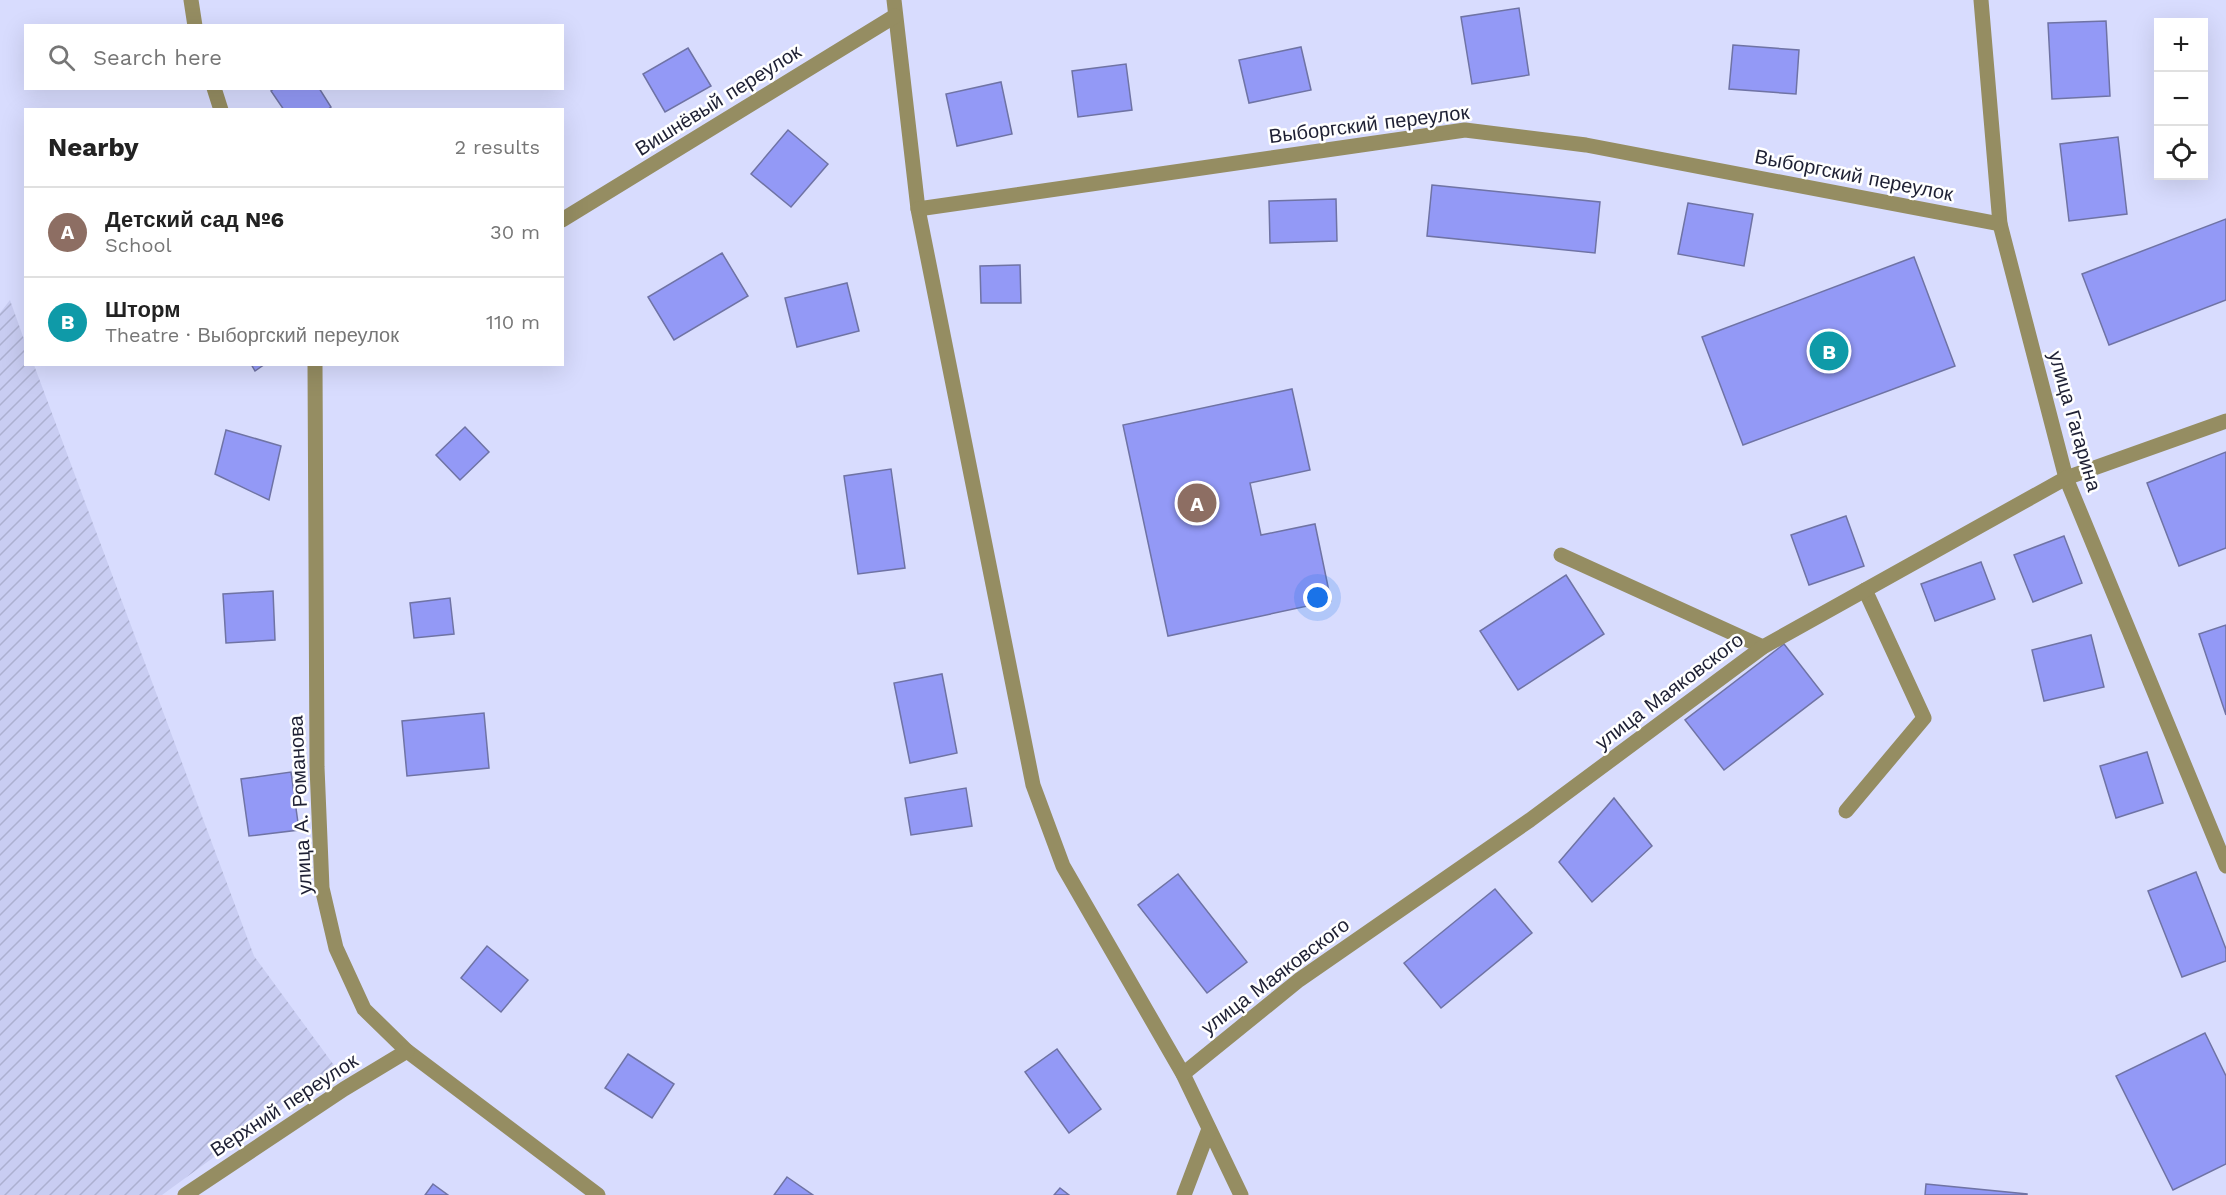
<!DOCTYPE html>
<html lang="en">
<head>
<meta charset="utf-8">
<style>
  body { margin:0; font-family:"Work Sans",sans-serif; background:#f6f6f6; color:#222 }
  .controls { position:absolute; right:18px; top:18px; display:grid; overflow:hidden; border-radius:0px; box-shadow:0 6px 24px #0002 }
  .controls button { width:54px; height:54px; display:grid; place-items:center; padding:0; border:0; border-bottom:2px solid #e0e0e0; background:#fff; color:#222; font:30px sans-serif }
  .you { position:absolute; left:1318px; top:598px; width:21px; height:21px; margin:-15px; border:4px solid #fff; border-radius:50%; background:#1a73e8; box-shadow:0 0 0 9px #1a73e833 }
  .badge { display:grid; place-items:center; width:39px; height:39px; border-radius:50%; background:#706734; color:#fff; font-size:20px; font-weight:700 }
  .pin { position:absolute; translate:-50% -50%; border:3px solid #fff; box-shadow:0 2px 6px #0006 }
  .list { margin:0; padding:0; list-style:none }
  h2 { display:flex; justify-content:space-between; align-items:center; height:78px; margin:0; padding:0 24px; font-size:26px }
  h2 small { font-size:20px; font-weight:400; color:#767676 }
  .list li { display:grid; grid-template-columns:39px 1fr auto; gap:18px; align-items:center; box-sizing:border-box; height:90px; padding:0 24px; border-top:2px solid #e0e0e0 }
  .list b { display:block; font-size:22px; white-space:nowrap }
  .list p { margin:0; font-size:20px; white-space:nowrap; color:#767676 }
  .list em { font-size:20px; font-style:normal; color:#767676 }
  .icon { flex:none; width:33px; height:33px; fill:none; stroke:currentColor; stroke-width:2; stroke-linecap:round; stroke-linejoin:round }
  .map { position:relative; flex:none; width:2226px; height:1195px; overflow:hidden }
  .search { position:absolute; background:#fff; box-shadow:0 6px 24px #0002; left:24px; top:24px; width:540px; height:66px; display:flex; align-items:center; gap:15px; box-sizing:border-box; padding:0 21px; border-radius:0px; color:#767676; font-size:22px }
  .panel { position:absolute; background:#fff; box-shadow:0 6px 24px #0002; left:24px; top:108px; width:540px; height:258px; border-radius:0px }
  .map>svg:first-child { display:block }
</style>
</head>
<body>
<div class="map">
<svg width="2226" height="1195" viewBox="0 0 2226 1195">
  <defs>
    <pattern id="industrial-furrows" width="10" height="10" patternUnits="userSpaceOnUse" patternTransform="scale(1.5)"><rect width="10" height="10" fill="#c9cdf2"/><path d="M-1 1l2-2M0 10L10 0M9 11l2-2" fill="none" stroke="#acb0d0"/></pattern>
  </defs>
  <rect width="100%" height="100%" fill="#d8dcfe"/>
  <polygon fill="url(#industrial-furrows)" points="10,300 25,342 26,364 34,365 254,956 336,1068 162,1195 0,1195 0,313"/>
  <g fill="#9399f6" stroke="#6f73a4" stroke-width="1.5">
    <polygon points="1519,8 1529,75 1472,84 1461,17"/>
    <polygon points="2106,21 2110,96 2052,99 2048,23"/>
    <polygon points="1733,45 1799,50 1796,94 1729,89"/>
    <polygon points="1301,47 1311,90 1249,103 1239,60"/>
    <polygon points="688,48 711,86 665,112 643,74"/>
    <polygon points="1126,64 1132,110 1078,117 1072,71"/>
    <polygon points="1001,82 1012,134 957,146 946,94"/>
    <polygon points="275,88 319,88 331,107 327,110 284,110 271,91"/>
    <polygon points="788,130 828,164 791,207 751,174"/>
    <polygon points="2118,137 2127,214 2069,221 2060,144"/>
    <polygon points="1432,185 1600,202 1595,253 1427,236"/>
    <polygon points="1336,199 1337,241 1270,243 1269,201"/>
    <polygon points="1688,203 1753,214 1744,266 1678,254"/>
    <polygon points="2226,219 2226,300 2109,345 2082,274"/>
    <polygon points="722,253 748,296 674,340 648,297"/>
    <polygon points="1914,257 1955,366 1743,445 1702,337"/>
    <polygon points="1020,265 1021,303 981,303 980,266"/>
    <polygon points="847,283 859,331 797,347 785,298"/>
    <polygon points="251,364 265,364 255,371"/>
    <polygon points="1292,389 1310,470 1250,483 1261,535 1315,524 1331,601 1168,636 1123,425"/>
    <polygon points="465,427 489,452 460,480 436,455"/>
    <polygon points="226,430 281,446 269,500 215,474"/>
    <polygon points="2226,452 2226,548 2179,566 2147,483"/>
    <polygon points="891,469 905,568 858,574 844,476"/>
    <polygon points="1846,516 1864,566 1809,585 1791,535"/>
    <polygon points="2064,536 2082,583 2033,602 2014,555"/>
    <polygon points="1981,562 1995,599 1935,621 1921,584"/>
    <polygon points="1566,575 1604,634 1518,690 1480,631"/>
    <polygon points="273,591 275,640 226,643 223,594"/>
    <polygon points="450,598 454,634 414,638 410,603"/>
    <polygon points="2226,625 2226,715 2199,634"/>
    <polygon points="2091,635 2104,687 2044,701 2032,650"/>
    <polygon points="1784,644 1823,694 1724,770 1685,720"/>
    <polygon points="942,674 957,753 910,763 894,683"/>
    <polygon points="484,713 489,768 407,776 402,721"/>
    <polygon points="2147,752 2163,803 2116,818 2100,766"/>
    <polygon points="291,772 299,830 249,836 241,779"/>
    <polygon points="966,788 972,826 911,835 905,798"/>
    <polygon points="1614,798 1652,846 1592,902 1559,862"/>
    <polygon points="2196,872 2226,949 2226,961 2182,977 2148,891"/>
    <polygon points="1178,874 1247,962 1207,993 1138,905"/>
    <polygon points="1495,889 1532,933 1441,1008 1404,963"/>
    <polygon points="487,946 528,980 501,1012 461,978"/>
    <polygon points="2205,1033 2226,1076 2226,1164 2173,1190 2116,1076"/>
    <polygon points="1057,1049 1101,1109 1069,1133 1025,1072"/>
    <polygon points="628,1054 674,1084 652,1118 605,1088"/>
    <polygon points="787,1177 813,1195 774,1195"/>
    <polygon points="433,1184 448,1195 425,1195"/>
    <polygon points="1926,1184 2027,1194 2027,1195 1925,1195"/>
    <polygon points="1060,1188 1069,1195 1054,1195"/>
  </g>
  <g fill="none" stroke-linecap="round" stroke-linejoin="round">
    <g stroke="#958d62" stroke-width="15">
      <polyline points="191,0 195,26"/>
      <polyline points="894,0 918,209 1033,785 1063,866 1183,1074 1241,1195"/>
      <polyline points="1981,0 2000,224 2066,478 2226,866"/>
      <polyline points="214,88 221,110"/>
      <polyline points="918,209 1465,130 1586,145 2000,224"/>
      <polyline points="562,220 895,16"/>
      <polyline points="315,364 317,767 322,888 336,948 364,1009 407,1051 598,1195"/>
      <polyline points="1561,555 1763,647"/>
      <polyline points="1846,811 1924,718 1865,590"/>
      <polyline points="1183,1074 1299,980 1530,820 1763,647 2066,478 2226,421"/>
      <polyline points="185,1195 344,1089 407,1051"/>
      <polyline points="1184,1195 1209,1129"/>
    </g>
  </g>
  <g text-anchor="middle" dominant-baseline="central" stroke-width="5" stroke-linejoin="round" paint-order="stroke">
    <g font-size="20" fill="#1e2034" stroke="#fff">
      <text transform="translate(718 100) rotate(-32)">Вишнёвый переулок</text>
      <text transform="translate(1369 124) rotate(-7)">Выборгский переулок</text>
      <text transform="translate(1854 175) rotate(11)">Выборгский переулок</text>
      <text transform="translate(2075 421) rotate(74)">улица Гагарина</text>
      <text transform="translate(1669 691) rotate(-37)">улица Маяковского</text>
      <text transform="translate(300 805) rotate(-93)">улица А. Романова</text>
      <text transform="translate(1275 976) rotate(-37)">улица Маяковского</text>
      <text transform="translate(284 1105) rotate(-33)">Верхний переулок</text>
    </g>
  </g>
</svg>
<div class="controls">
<button>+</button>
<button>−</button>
<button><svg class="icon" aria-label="locate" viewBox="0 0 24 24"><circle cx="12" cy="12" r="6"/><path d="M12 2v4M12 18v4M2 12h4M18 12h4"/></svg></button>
</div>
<div class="you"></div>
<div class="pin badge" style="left:1197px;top:503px;background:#8d6e63">A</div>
<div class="pin badge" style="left:1829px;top:351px;background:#0f9aa8">B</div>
<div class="search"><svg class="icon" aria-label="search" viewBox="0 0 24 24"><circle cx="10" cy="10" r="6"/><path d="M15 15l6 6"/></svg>Search here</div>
<section class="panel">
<h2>Nearby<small>2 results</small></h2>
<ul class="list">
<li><span class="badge" style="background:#8d6e63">A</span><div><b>Детский сад №6</b><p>School</p></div><em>30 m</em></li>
<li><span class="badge" style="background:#0f9aa8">B</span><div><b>Шторм</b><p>Theatre · Выборгский переулок</p></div><em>110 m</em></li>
</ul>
</section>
</div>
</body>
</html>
